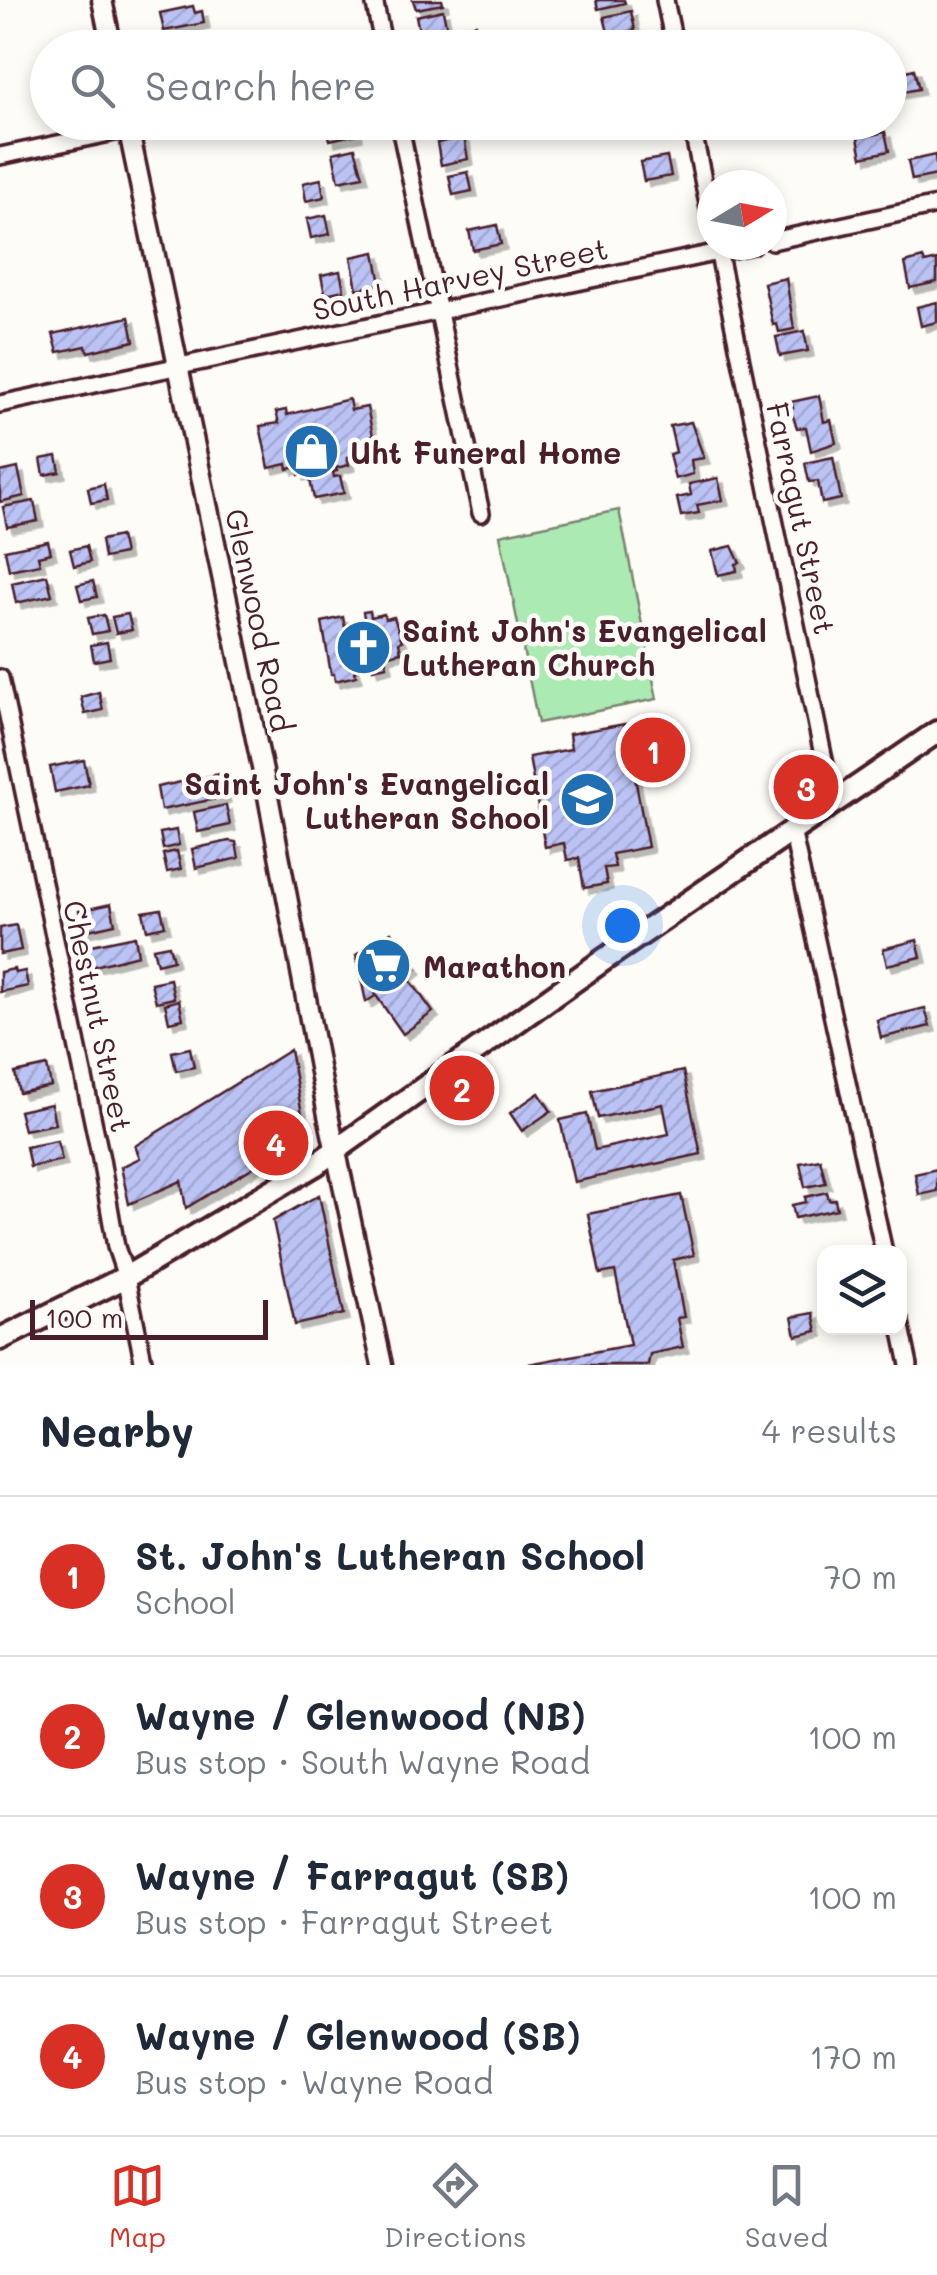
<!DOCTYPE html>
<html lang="en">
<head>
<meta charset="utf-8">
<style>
  body { margin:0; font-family:Mali,sans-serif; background:#f6f6f7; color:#1f2937 }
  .controls { position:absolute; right:30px; bottom:30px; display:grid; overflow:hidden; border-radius:20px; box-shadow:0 5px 15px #0003 }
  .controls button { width:90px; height:90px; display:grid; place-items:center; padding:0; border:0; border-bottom:2px solid #e0e1e3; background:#fff; color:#1f2937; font:50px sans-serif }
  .compass { position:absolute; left:697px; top:170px; width:90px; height:90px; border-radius:50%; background:#fff; box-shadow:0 5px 15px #0003; rotate:80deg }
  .scale { position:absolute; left:30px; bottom:25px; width:238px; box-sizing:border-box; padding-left:10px; border:5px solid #4a1f2b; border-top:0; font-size:28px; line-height:35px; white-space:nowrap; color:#4a1f2b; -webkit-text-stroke:8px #fdfcf7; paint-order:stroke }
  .you { position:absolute; left:622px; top:925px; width:35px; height:35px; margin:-25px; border:8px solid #fff; border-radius:50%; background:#1a73e8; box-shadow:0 0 0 15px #1a73e833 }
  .badge { display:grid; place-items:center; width:65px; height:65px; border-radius:50%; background:#d93025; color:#fff; font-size:32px; font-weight:700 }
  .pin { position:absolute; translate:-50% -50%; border:5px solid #fff; box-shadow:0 2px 10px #0006 }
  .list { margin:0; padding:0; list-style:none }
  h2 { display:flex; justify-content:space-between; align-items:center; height:130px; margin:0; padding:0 40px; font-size:42px }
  h2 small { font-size:32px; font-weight:400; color:#747a83 }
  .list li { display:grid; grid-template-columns:65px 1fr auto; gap:30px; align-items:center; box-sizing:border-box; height:160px; padding:0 40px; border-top:2px solid #e0e1e3 }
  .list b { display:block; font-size:38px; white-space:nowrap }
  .list p { margin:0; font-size:32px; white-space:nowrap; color:#747a83 }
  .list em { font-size:32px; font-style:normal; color:#747a83 }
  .icon { flex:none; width:55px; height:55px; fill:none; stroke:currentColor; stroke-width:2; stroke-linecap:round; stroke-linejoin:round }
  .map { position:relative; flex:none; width:937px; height:1365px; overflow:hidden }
  .search { position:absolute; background:#fff; box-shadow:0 5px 15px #0003; left:30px; right:30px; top:30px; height:110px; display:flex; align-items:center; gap:25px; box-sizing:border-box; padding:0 35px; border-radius:55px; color:#747a83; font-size:38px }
  .sheet { height:770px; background:#fff }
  nav { display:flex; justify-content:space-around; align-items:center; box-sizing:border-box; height:140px; border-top:2px solid #e0e1e3; background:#fff; font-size:28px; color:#747a83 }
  nav a { display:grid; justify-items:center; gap:5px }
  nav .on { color:#d93025 }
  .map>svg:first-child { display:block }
</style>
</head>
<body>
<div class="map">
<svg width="937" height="1365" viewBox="0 0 937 1365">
  <defs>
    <pattern id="building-hatch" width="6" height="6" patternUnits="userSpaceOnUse" patternTransform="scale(2.5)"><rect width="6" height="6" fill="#bbc3f5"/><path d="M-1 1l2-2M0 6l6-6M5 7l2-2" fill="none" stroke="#a2a7d2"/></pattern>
    <filter id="shadow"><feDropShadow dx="5.5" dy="5.5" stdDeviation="0" flood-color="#0004"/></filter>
  </defs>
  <rect width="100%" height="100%" fill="#fdfcf7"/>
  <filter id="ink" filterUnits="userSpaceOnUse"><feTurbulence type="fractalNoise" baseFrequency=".01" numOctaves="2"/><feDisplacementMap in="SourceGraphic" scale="20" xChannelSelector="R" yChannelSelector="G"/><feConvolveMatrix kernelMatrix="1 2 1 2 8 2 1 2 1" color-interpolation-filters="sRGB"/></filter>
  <g filter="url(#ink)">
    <polygon fill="#abebb3" stroke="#7a856f" stroke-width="2.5" points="619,510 657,699 538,723 500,535"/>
    <g fill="url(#building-hatch)" stroke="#4a1f2b" stroke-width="2.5" filter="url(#shadow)">
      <polygon points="413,0 442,0 443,4 416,9"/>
      <polygon points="596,0 624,0 625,3 598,9"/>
      <polygon points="193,6 195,13 202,11 204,23 164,31 160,13"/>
      <polygon points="443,10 447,30 420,36 416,16"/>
      <polygon points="631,11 635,30 609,36 604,17"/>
      <polygon points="476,24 480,40 456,45 453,29"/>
      <polygon points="592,33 594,45 578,48 575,37"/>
      <polygon points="914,69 919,89 891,94 890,75"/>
      <polygon points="326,122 355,122 357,134 330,140"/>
      <polygon points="885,132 889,151 862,157 858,138"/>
      <polygon points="464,137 468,159 441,165 437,143"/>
      <polygon points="355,148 363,176 339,181 333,153"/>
      <polygon points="935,155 937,175 912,180 908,161"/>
      <polygon points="667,157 671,176 644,181 640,162"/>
      <polygon points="468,172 472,191 453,195 449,176"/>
      <polygon points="321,179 324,197 306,201 303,183"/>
      <polygon points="326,215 330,234 311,238 307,219"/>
      <polygon points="497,225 501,244 473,250 469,231"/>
      <polygon points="375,252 381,284 357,289 351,257"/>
      <polygon points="923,258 925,263 937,260 937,282 910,288 905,263"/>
      <polygon points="340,271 344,290 325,294 321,275"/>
      <polygon points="786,278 794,329 779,332 777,324 773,325 764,283"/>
      <polygon points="937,302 937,322 921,326 917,307"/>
      <polygon points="129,317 134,341 88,352 86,346 58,352 53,334"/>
      <polygon points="804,331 808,351 780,356 776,337"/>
      <polygon points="819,396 824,422 831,420 836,443 811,451 806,427 797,428 790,408 793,408 791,402"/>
      <polygon points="349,399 351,410 367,407 375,445 356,449 357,455 347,457 349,465 336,468 337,471 333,472 334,477 340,476 344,493 314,499 310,480 317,479 317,475 311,476 311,472 299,475 298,467 288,469 287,464 269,468 260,426 279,423 276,412 286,410 287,415"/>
      <polygon points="691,422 704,458 691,460 693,474 675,479 669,454 676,452 670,426"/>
      <polygon points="57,456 60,472 44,475 41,459"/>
      <polygon points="833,457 841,499 822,503 818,481 809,482 805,463"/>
      <polygon points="18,468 24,496 0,502 0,472"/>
      <polygon points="718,478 723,500 697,505 699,513 681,516 677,498 691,495 689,484"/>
      <polygon points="104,484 107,500 91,503 88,488"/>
      <polygon points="34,501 38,521 7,527 3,507"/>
      <polygon points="120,536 124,554 104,558 101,540"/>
      <polygon points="48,541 51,553 38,556 40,564 9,570 5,550"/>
      <polygon points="86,546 90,562 74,566 70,550"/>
      <polygon points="732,546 740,563 736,564 737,571 718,575 712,551"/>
      <polygon points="47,575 52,595 16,603 12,583"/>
      <polygon points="93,581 97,597 81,600 77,585"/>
      <polygon points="370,611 371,617 384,614 385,619 394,617 402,641 399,642 401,652 385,656 387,666 373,669 371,658 353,662 356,676 335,681 334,674 331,674 322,622 343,617 345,627 365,623 363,612"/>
      <polygon points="128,614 132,630 116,633 112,617"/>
      <polygon points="104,615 108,631 92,634 88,618"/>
      <polygon points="107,642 110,658 94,661 91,645"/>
      <polygon points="99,692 103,710 85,714 81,697"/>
      <polygon points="625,724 648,847 612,854 615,867 604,868 607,884 584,888 579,858 567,860 564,843 545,847 529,757 571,749 569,734"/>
      <polygon points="84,760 89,785 55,792 50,767"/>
      <polygon points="220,774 225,797 161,810 157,787"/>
      <polygon points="226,805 230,825 198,832 194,812"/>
      <polygon points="176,830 179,845 163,849 160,833"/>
      <polygon points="229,841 236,842 239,858 196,868 192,849"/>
      <polygon points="177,851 181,869 167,872 163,854"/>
      <polygon points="111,904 115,924 84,931 79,911"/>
      <polygon points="161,909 165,926 147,930 143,912"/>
      <polygon points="16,925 21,950 0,954 0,928"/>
      <polygon points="391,932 416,969 366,1002 356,955"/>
      <polygon points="135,936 138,955 91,967 87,946"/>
      <polygon points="917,940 921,957 887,965 883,949"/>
      <polygon points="169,945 173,960 157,964 153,948"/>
      <polygon points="14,969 15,973 25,971 28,986 0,992 0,972"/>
      <polygon points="405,973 433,1012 403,1034 375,994"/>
      <polygon points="170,979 174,998 156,1002 151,983"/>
      <polygon points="179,1000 183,1019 169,1022 165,1004"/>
      <polygon points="925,1008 930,1026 881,1038 877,1020"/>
      <polygon points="190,1048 194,1067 176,1071 172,1052"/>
      <polygon points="290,1050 306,1135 186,1208 181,1181 129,1204 121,1167 140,1158 135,1146"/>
      <polygon points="47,1066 51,1086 19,1093 15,1073"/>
      <polygon points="683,1071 701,1154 574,1182 560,1120 587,1114 595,1150 669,1134 663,1104 598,1118 592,1091"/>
      <polygon points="539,1093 551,1111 522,1131 510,1113"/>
      <polygon points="51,1104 55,1124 24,1130 19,1111"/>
      <polygon points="57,1141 62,1160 30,1167 26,1147"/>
      <polygon points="820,1159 826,1183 805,1187 800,1163"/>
      <polygon points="937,1169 937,1191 919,1195 915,1174"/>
      <polygon points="827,1192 829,1200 835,1199 837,1209 795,1218 792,1205 806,1202 805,1197"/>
      <polygon points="319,1195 344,1314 295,1325 273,1221"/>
      <polygon points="681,1195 694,1255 673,1260 684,1317 677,1318 683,1347 650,1354 648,1365 523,1365 630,1345 615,1271 600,1274 588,1214"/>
      <polygon points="813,1313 817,1331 796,1336 792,1317"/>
    </g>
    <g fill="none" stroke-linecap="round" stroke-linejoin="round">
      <defs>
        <g id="minor">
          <polyline points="374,0 384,48"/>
          <polyline points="665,0 675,48"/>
          <polyline points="399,122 481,513"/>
          <polyline points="691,122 712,223"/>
          <polyline points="0,156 129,129"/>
          <polyline points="772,241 937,205"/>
          <polyline points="717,245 833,803"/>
          <polyline points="0,404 752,245"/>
          <polyline points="0,678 101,1159 116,1247 126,1277 144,1365"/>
          <polyline points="792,830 884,1252"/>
          <polyline points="900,1322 909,1365"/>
        </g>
        <g id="tertiary">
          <polyline points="102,0 112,48"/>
          <polyline points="127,122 268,796 328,1115 382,1365"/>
        </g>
        <polyline id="secondary" points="0,1339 126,1277 315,1165 605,959 937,732"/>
      </defs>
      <use href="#minor" stroke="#4a1f2b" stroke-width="22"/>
      <use href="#tertiary" stroke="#4a1f2b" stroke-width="25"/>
      <use href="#secondary" stroke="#4a1f2b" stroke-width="28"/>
      <use href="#minor" stroke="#fdfcf7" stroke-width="15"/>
      <use href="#tertiary" stroke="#fdfcf7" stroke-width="18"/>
      <use href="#secondary" stroke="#fdfcf7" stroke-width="20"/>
    </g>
  </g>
  <defs>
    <symbol id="shop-disc" viewBox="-11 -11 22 22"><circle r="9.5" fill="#1f6fb2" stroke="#fdfcf7"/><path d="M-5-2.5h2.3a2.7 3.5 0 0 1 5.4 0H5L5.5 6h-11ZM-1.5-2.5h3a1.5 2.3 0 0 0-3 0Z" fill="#fff"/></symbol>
    <symbol id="church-disc" viewBox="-11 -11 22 22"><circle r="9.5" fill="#1f6fb2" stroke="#fdfcf7"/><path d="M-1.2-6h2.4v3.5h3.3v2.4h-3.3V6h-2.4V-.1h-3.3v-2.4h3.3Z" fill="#fff"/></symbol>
    <symbol id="school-disc" viewBox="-11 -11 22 22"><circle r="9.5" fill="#1f6fb2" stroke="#fdfcf7"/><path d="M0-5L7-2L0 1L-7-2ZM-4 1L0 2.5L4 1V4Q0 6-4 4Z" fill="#fff"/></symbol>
    <symbol id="supermarket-disc" viewBox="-11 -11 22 22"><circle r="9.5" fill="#1f6fb2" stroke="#fdfcf7"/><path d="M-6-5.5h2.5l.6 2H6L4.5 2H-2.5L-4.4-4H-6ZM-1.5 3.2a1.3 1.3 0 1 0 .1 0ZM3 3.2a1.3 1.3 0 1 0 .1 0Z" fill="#fff"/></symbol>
  </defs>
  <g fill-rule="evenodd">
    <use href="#shop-disc" x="280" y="420" width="63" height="63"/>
    <use href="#church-disc" x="332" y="616" width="63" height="63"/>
    <use href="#school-disc" x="556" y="768" width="63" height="63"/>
    <use href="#supermarket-disc" x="352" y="934" width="63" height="63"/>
  </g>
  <g text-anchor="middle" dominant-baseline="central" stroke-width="9" stroke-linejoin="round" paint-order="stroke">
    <g font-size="30" fill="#4a1f2b" stroke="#fdfcf7">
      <text transform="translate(460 278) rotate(-12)">South Harvey Street</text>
      <text transform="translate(802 518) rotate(78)">Farragut Street</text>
      <text transform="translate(260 620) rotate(78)">Glenwood Road</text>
      <text transform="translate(99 1016) rotate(78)">Chestnut Street</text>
    </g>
    <g font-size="30" font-weight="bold" fill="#4a1f2b" stroke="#fdfcf7" text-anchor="start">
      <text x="350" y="452">Uht Funeral Home</text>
      <text x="402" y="630">Saint John's Evangelical<tspan x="402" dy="34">Lutheran Church</tspan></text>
      <text x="549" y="783" text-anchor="end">Saint John's Evangelical<tspan x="549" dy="34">Lutheran School</tspan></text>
      <text x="423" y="966">Marathon</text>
    </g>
  </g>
</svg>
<div class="controls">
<button><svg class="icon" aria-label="layers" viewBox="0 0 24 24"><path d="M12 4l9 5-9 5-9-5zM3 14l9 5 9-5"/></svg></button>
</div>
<svg class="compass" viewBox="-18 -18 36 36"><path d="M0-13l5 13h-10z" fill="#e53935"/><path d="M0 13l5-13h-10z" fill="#747a83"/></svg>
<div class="scale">100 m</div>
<div class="you"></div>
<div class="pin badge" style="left:653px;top:750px">1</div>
<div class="pin badge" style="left:462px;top:1088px">2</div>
<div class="pin badge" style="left:806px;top:787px">3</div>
<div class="pin badge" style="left:276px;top:1143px">4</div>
<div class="search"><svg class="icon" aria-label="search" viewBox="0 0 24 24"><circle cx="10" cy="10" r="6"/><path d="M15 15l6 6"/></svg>Search here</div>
</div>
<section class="sheet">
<h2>Nearby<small>4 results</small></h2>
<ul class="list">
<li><span class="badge">1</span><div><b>St. John's Lutheran School</b><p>School</p></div><em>70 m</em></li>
<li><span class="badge">2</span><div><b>Wayne / Glenwood (NB)</b><p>Bus stop · South Wayne Road</p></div><em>100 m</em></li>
<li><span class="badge">3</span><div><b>Wayne / Farragut (SB)</b><p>Bus stop · Farragut Street</p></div><em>100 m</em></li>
<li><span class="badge">4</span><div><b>Wayne / Glenwood (SB)</b><p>Bus stop · Wayne Road</p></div><em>170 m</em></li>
</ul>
</section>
<nav>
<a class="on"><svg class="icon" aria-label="map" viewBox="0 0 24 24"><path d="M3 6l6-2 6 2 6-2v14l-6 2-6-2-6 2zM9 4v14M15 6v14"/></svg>Map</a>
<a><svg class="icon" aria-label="directions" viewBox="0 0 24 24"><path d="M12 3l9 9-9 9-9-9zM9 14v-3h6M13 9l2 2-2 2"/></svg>Directions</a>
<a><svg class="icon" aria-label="saved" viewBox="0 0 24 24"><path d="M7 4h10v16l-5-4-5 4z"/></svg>Saved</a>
</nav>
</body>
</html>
